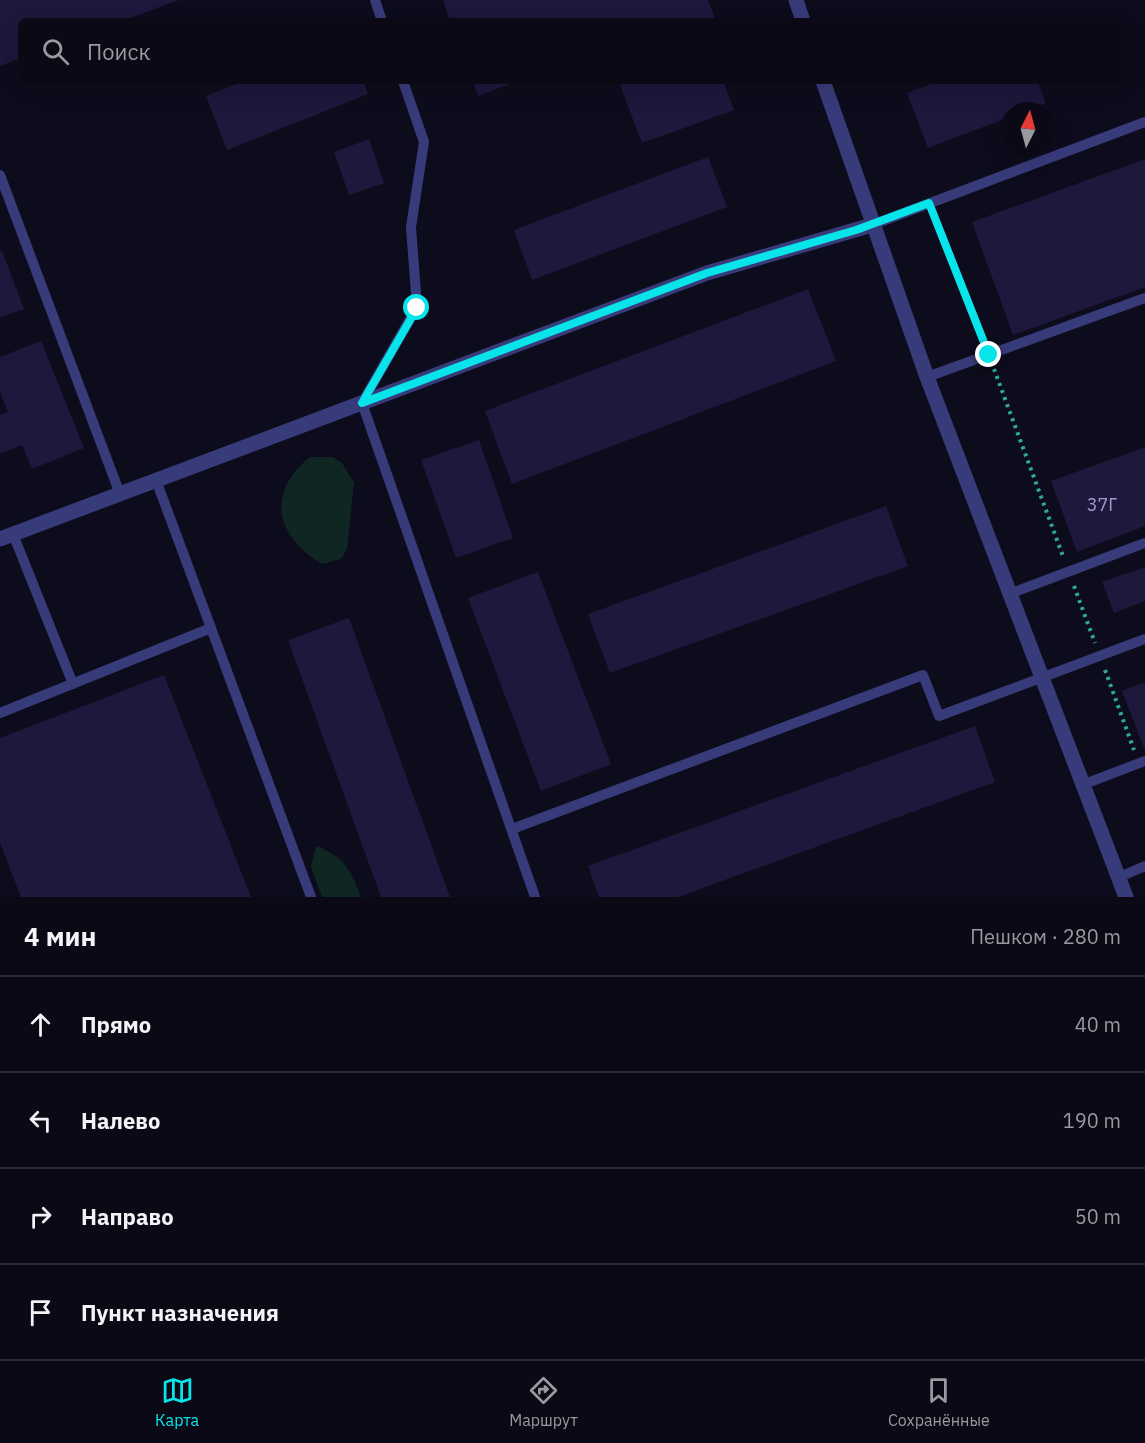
<!DOCTYPE html>
<html lang="ru">
<head>
<meta charset="utf-8">
<style>
  body { margin:0; font-family:"IBM Plex Sans",sans-serif; background:#181722; color:#f1f3f6 }
  .compass { position:absolute; left:1001px; top:102px; width:54px; height:54px; border-radius:50%; background:#0a0915; box-shadow:0 6px 24px #0002; rotate:6deg }
  .stop { position:absolute; width:18px; height:18px; margin:-14px; border:4px solid #07e5ea; border-radius:50%; background:#fff }
  .stop.end { background:#07e5ea; border-color:#fff; box-shadow:0 2px 6px #0008 }
  .list { margin:0; padding:0; list-style:none }
  h2 { display:flex; justify-content:space-between; align-items:center; height:78px; margin:0; padding:0 24px; font-size:26px }
  h2 small { font-size:20px; font-weight:400; color:#999aa0 }
  .list li { display:grid; grid-template-columns:39px 1fr auto; gap:18px; align-items:center; box-sizing:border-box; height:96px; padding:0 24px; border-top:2px solid #2a2a34 }
  .list b { display:block; font-size:22px; white-space:nowrap }
  .list em { font-size:20px; font-style:normal; color:#999aa0 }
  .icon { flex:none; width:33px; height:33px; fill:none; stroke:currentColor; stroke-width:2; stroke-linecap:round; stroke-linejoin:round }
  .map { position:relative; flex:none; width:1145px; height:897px; overflow:hidden }
  .search { position:absolute; background:#0a0915; box-shadow:0 6px 24px #0002; left:18px; right:18px; top:18px; height:66px; display:flex; align-items:center; gap:15px; box-sizing:border-box; padding:0 21px; border-radius:9px; color:#999aa0; font-size:22px }
  .sheet { height:462px; background:#0a0915 }
  nav { display:flex; justify-content:space-around; align-items:center; box-sizing:border-box; height:84px; border-top:2px solid #2a2a34; background:#0a0915; font-size:16px; color:#999aa0 }
  nav a { display:grid; justify-items:center; gap:3px }
  nav .on { color:#07e5ea }
  .map>svg:first-child { display:block }
</style>
</head>
<body>
<div class="map">
<svg width="1145" height="897" viewBox="0 0 1145 897">
  <rect width="100%" height="100%" fill="#0d0c1c"/>
  <g fill="#0f2623">
    <path d="M310 457H333L342 463 354 483 347 549 341 559 322 564C276 537 265 493 310 457Z"/>
    <path d="M316 846C345 857 350 869 361 897H322L311 867Z"/>
  </g>
  <g fill="#1d183c">
    <polygon points="0,0 179,0 122,21 21,21 21,58 0,66"/>
    <polygon points="443,0 708,0 716,21 450,21"/>
    <polygon points="244,81 363,81 368,94 227,150 206,96"/>
    <polygon points="473,81 518,81 478,96"/>
    <polygon points="632,81 723,81 734,110 642,143 620,85"/>
    <polygon points="939,81 1043,81 1038,83 1046,103 1026,111 1010,111 1010,117 928,148 907,93"/>
    <polygon points="369,139 384,183 349,195 334,152"/>
    <polygon points="708,157 727,207 532,280 514,230"/>
    <polygon points="1145,159 1145,287 1013,335 972,222"/>
    <polygon points="2,251 24,309 0,318 0,252"/>
    <polygon points="808,289 836,361 512,484 485,411"/>
    <polygon points="41,341 84,448 32,469 22,445 0,454 0,415 8,412 0,392 0,357"/>
    <polygon points="479,440 513,538 456,558 421,460"/>
    <polygon points="1145,447 1145,526 1077,552 1051,481"/>
    <polygon points="886,506 908,566 610,673 588,614"/>
    <polygon points="1145,567 1145,601 1114,613 1102,582"/>
    <polygon points="538,572 611,764 541,791 468,598"/>
    <polygon points="349,618 450,897 381,897 288,640"/>
    <polygon points="164,675 251,897 21,897 0,843 0,738"/>
    <polygon points="1145,682 1145,751 1122,691"/>
    <polygon points="975,726 995,782 678,897 599,897 588,866"/>
  </g>
  <g fill="none" stroke-linecap="round" stroke-linejoin="round">
    <g stroke="#30a999" stroke-width="4" stroke-dasharray="3 4.5" stroke-linecap="butt">
      <polyline points="934,215 984,342"/>
      <polyline points="994,369 1064,559"/>
      <polyline points="1074,586 1095,643"/>
      <polyline points="1105,670 1134,750"/>
    </g>
    <g stroke="#383b7a" stroke-width="10">
      <polyline points="375,0 382,21"/>
      <polyline points="403,81 424,142 411,227 417,307 362,403 535,897"/>
      <polyline points="0,175 120,494"/>
      <polyline points="872,225 1145,122"/>
      <polyline points="927,377 1145,298"/>
      <polyline points="156,480 311,897"/>
      <polyline points="13,534 73,684"/>
      <polyline points="1009,594 1145,543"/>
      <polyline points="0,713 211,628"/>
      <polyline points="1082,785 1145,761"/>
      <polyline points="512,829 923,675 939,716 1145,639"/>
      <polyline points="1117,878 1145,866"/>
    </g>
    <g stroke="#383b7a" stroke-width="15">
      <polyline points="796,0 803,21"/>
      <polyline points="823,81 927,377 1126,897"/>
      <polyline points="0,539 707,273 872,225"/>
    </g>
  </g>
  <g fill="none" stroke-linecap="round" stroke-linejoin="round">
    <polyline stroke="#07e5ea" stroke-width="8" points="417,308 362,403 707,273 856,230 929,203 989,355"/>
  </g>
  <g text-anchor="middle" dominant-baseline="central" stroke-width="4.5" stroke-linejoin="round" paint-order="stroke">
    <g font-size="18" fill="#9f9ccd">
      <text x="1102" y="504">37Г</text>
    </g>
  </g>
</svg>
<svg class="compass" viewBox="-18 -18 36 36"><path d="M0-13l5 13h-10z" fill="#e53935"/><path d="M0 13l5-13h-10z" fill="#999aa0"/></svg>
<div class="stop" style="left:417px;top:308px"></div>
<div class="stop end" style="left:989px;top:355px"></div>
<div class="search"><svg class="icon" aria-label="search" viewBox="0 0 24 24"><circle cx="10" cy="10" r="6"/><path d="M15 15l6 6"/></svg>Поиск</div>
</div>
<section class="sheet">
<h2>4 мин<small>Пешком · 280 m</small></h2>
<ul class="list">
<li><svg class="icon" aria-label="ahead" viewBox="0 0 24 24"><path d="M12 20V5M6 11l6-6 6 6"/></svg><div><b>Прямо</b></div><em>40 m</em></li>
<li><svg class="icon" aria-label="left" viewBox="0 0 24 24"><path d="M17 20v-9H6M10 6l-5 5 5 5"/></svg><div><b>Налево</b></div><em>190 m</em></li>
<li><svg class="icon" aria-label="right" viewBox="0 0 24 24"><path d="M7 20v-9h11M14 6l5 5-5 5"/></svg><div><b>Направо</b></div><em>50 m</em></li>
<li><svg class="icon" aria-label="arrive" viewBox="0 0 24 24"><path d="M6 21V4h12l-3 4 3 4H6"/></svg><div><b>Пункт назначения</b></div></li>
</ul>
</section>
<nav>
<a class="on"><svg class="icon" aria-label="map" viewBox="0 0 24 24"><path d="M3 6l6-2 6 2 6-2v14l-6 2-6-2-6 2zM9 4v14M15 6v14"/></svg>Карта</a>
<a><svg class="icon" aria-label="directions" viewBox="0 0 24 24"><path d="M12 3l9 9-9 9-9-9zM9 14v-3h6M13 9l2 2-2 2"/></svg>Маршрут</a>
<a><svg class="icon" aria-label="saved" viewBox="0 0 24 24"><path d="M7 4h10v16l-5-4-5 4z"/></svg>Сохранённые</a>
</nav>
</body>
</html>
